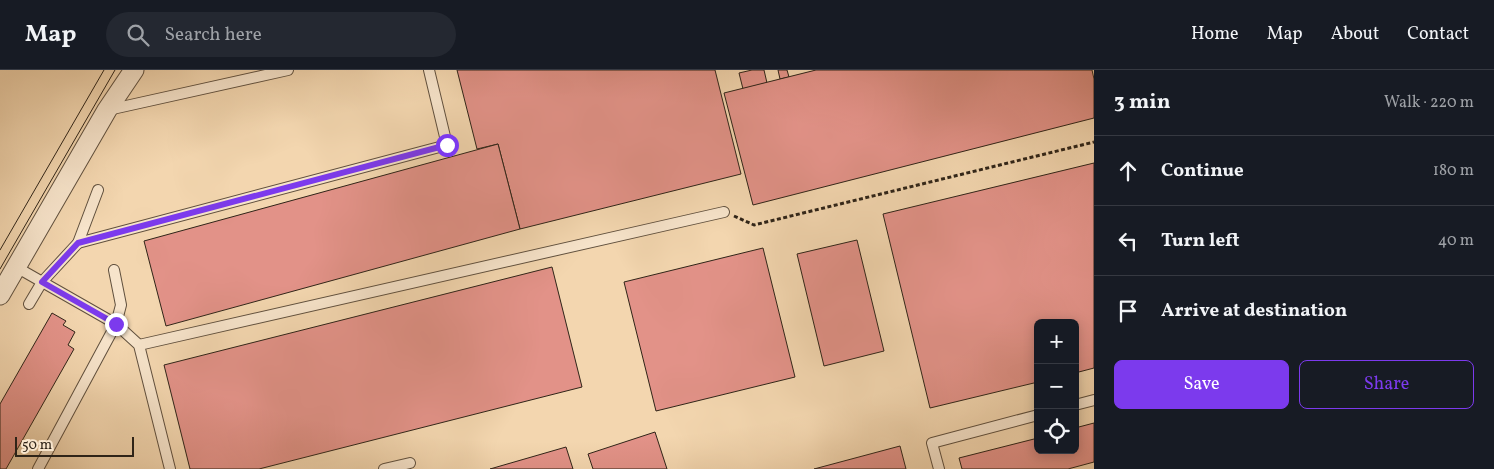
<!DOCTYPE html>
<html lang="en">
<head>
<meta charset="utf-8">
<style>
  body { margin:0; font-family:Vollkorn,serif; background:#242831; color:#f1f3f6 }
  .controls { position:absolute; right:15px; bottom:15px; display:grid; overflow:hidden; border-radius:8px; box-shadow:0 2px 12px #0003 }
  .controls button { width:45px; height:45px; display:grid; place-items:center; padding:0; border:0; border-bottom:1px solid #363941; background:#171b24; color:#f1f3f6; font:25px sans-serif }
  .scale { position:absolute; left:15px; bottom:12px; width:119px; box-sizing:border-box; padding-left:5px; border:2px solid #2f2418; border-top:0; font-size:14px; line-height:18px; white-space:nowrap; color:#2f2418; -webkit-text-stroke:4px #f7e4cb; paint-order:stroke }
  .stop { position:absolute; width:15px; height:15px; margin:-11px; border:4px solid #7c3aed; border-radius:50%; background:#fff }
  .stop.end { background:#7c3aed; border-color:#fff; box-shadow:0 1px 5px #0008 }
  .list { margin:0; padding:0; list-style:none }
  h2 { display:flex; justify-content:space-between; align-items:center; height:65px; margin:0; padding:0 20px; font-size:21px }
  h2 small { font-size:16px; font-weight:400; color:#9ea1a6 }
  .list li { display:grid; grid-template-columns:32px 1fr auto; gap:15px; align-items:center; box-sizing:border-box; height:70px; padding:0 20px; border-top:1px solid #363941 }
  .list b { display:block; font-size:19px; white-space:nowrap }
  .list em { font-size:16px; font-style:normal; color:#9ea1a6 }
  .actions { display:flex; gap:10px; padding:15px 20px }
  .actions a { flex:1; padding:11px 0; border:1px solid #7c3aed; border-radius:8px; text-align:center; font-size:18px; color:#7c3aed }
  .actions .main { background:#7c3aed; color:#fff }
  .icon { flex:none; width:28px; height:28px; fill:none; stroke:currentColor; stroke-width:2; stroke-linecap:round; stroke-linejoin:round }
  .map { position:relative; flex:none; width:1094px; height:399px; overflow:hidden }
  header { display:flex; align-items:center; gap:30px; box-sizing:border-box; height:70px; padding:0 25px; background:#171b24; border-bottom:1px solid #363941 }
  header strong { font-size:24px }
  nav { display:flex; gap:28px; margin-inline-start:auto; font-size:18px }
  .search { width:350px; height:45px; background:#242831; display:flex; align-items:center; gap:12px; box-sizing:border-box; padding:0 18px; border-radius:28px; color:#9ea1a6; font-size:19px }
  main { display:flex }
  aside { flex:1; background:#171b24 }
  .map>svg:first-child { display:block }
</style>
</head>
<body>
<header>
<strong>Map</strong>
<div class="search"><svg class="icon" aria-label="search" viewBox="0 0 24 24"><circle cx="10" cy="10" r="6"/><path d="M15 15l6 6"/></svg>Search here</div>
<nav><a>Home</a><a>Map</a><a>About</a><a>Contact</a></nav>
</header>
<main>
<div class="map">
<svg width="1094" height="399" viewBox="0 0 1094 399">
  <rect width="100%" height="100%" fill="#f3d6af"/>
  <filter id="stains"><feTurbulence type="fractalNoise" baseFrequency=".004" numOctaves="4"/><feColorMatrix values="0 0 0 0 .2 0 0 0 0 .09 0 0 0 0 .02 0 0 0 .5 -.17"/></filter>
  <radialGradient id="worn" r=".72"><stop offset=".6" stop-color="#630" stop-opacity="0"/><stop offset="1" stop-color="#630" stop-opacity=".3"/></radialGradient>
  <g fill="#e29288" stroke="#2f2418">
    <polygon points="457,0 715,0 741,104 520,159 498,74 477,79"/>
    <polygon points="752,0 764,0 767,13 743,19 739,3"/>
    <polygon points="778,0 787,0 789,7 780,9"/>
    <polygon points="816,0 1092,0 1094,9 1094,48 753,135 724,23"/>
    <polygon points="498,74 520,159 166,256 144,171"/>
    <polygon points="1094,93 1094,298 1075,303 1075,253 1038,253 1038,312 930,338 883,144"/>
    <polygon points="857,170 884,281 824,296 797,184"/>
    <polygon points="763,178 795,307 656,341 624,212"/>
    <polygon points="552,197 582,317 259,399 190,399 164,295"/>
    <polygon points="52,243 66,251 63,255 75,262 68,275 74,279 6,399 0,399 0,334"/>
    <polygon points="1094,353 1094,392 1068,399 962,399 959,388 1038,368 1038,380 1075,380 1075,358"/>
    <polygon points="655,362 667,399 593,399 588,384"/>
    <polygon points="900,376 906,399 814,399"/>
    <polygon points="566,377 573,399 490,399"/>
  </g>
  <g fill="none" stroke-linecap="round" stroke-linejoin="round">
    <defs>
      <g id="lane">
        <polyline points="108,40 288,0"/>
        <polyline points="78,173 447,75 429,0"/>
        <polyline points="16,197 116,254 139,275 170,399"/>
        <polyline points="29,234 42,212 78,173 98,120"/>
        <polyline points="139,275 724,142"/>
        <polyline points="1075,335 1094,330"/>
        <polyline points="38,399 116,254 121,235 114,200"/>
        <polyline points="384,399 410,393"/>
        <polyline points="939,399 932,373 1038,345"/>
      </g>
      <polyline id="street" points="0,225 107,40 134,0"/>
    </defs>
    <use href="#lane" stroke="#60503e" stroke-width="12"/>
    <use href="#street" stroke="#60503e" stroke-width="21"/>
    <polyline stroke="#2f2418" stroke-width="3" stroke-dasharray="4 2.5" stroke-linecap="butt" points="734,146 754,155 1094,72"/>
    <use href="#lane" stroke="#f7e4cb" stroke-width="10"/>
    <use href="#street" stroke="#f7e4cb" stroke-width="19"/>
    <g stroke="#2f2418" stroke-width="1">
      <polyline points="0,180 104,0"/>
      <polyline points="0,199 115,0"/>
    </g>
  </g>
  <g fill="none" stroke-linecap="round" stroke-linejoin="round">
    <polyline stroke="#7c3aed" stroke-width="6" points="116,254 42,212 78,173 447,75"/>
  </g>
  <rect width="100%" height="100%" filter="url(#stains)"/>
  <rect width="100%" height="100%" fill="url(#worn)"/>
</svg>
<div class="controls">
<button>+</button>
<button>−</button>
<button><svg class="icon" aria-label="locate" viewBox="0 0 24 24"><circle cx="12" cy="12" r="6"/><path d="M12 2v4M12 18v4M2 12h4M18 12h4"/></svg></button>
</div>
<div class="scale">50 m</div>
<div class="stop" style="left:447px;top:75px"></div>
<div class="stop end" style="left:116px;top:254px"></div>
</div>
<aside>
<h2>3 min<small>Walk · 220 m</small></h2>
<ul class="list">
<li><svg class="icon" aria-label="ahead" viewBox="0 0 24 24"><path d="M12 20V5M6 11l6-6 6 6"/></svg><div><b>Continue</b></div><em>180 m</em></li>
<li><svg class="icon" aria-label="left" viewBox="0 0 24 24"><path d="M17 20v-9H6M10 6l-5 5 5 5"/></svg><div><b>Turn left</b></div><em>40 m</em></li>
<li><svg class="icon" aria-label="arrive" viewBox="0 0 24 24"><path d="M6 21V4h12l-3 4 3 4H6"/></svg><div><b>Arrive at destination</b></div></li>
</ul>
<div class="actions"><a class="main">Save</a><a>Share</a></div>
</aside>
</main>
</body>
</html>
